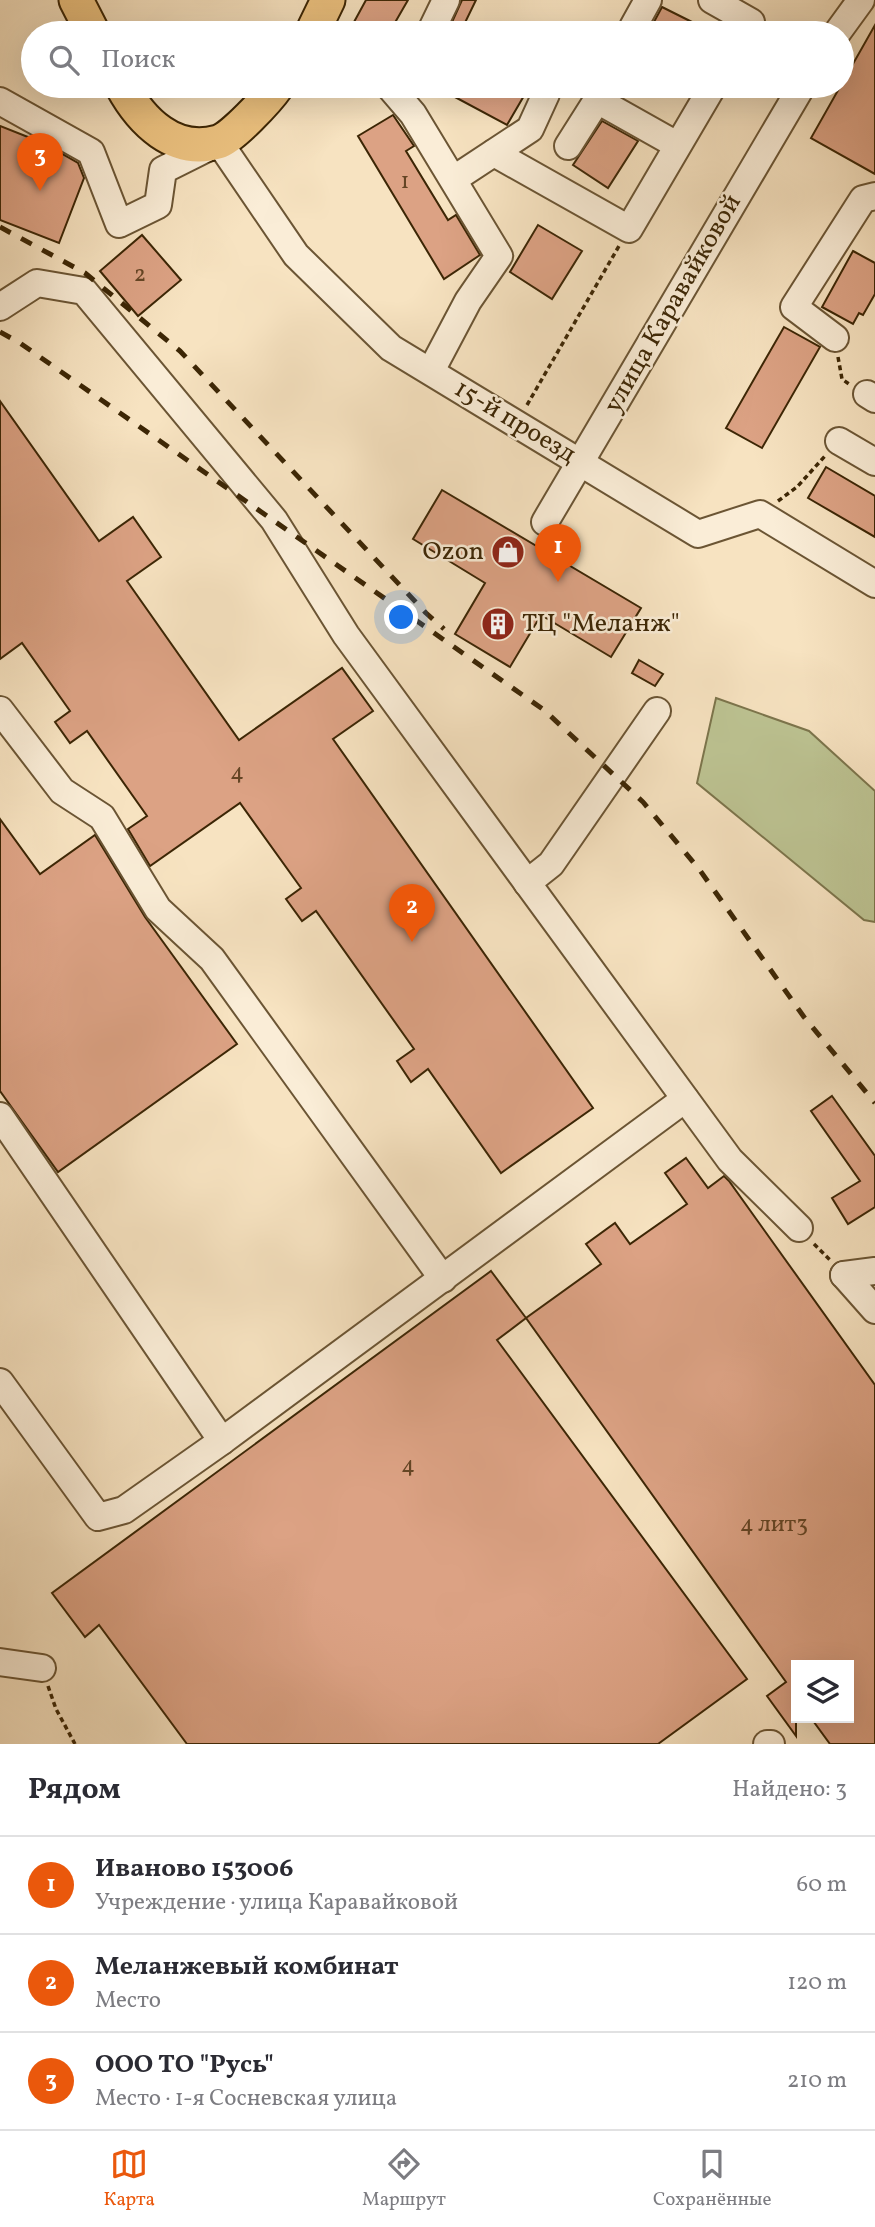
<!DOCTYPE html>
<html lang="ru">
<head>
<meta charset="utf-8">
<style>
  body { margin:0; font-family:Vollkorn,serif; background:#f7f7f7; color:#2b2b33 }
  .controls { position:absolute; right:21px; bottom:21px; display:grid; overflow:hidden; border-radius:0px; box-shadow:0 7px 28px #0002 }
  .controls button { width:63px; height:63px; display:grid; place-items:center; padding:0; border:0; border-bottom:2px solid #e1e1e2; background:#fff; color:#2b2b33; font:35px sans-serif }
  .you { position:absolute; left:402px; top:618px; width:24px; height:24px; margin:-18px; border:5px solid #fff; border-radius:50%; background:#1a73e8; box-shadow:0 0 0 10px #1a73e833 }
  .badge { display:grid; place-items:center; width:46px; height:46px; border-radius:50%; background:#ea580c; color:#fff; font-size:23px; font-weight:700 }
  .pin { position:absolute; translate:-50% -58px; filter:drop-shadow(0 2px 4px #0008) }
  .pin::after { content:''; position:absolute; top:37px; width:24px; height:21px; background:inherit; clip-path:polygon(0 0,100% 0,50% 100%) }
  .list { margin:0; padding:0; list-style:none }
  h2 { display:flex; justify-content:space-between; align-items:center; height:91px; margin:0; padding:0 28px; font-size:30px }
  h2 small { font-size:23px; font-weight:400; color:#7c7c81 }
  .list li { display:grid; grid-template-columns:46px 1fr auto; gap:21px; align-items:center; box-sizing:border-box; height:98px; padding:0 28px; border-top:2px solid #e1e1e2 }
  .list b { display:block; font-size:26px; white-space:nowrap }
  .list p { margin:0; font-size:23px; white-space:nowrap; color:#7c7c81 }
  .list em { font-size:23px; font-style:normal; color:#7c7c81 }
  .icon { flex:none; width:38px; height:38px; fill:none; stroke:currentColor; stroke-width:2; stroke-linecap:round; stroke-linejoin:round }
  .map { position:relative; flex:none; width:875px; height:1744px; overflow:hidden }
  .search { position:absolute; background:#fff; box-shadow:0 7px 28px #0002; left:21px; right:21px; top:21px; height:77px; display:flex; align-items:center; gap:18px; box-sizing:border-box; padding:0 24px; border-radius:38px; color:#7c7c81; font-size:26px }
  .sheet { height:385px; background:#fff }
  nav { display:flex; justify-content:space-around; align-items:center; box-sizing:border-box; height:98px; border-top:2px solid #e1e1e2; background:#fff; font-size:19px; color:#7c7c81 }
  nav a { display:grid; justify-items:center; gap:4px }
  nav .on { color:#ea580c }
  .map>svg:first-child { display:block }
</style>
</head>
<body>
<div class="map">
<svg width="875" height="1744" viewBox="0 0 875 1744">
  <rect width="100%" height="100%" fill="#f7e3c1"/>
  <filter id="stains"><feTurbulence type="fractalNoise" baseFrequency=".00286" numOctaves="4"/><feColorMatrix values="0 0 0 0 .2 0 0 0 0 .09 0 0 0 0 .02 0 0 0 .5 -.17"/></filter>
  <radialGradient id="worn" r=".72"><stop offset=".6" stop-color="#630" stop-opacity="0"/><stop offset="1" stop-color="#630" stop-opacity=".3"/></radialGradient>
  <polygon fill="#bdc493" stroke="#7c754c" stroke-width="2" points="716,698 809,731 875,791 875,922 864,920 697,783"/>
  <g fill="#dca284" stroke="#3c2605" stroke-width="2">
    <polygon points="366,0 408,0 389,33 348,33"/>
    <polygon points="462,0 476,0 460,33 447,33"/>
    <polygon points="662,7 714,33 648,33"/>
    <polygon points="875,25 875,174 811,138"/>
    <polygon points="458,86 523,86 525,94 507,125 453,96"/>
    <polygon points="393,115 414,146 406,151 448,220 456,215 480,255 444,279 358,136"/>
    <polygon points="602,121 638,141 608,188 573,165"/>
    <polygon points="0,126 43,143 78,163 84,178 59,243 0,220"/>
    <polygon points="538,225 582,251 552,299 510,272"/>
    <polygon points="142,235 181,280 138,316 100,271"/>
    <polygon points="853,251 875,263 875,294 863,315 859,313 853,324 822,307"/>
    <polygon points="784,327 820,347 762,448 726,428"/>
    <polygon points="0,401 99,541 133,517 161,557 127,581 239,740 342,668 373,711 333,739 593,1108 501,1173 428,1069 411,1082 397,1061 414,1049 316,911 302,921 286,899 301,888 240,803 150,866 128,829 147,816 87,731 70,743 55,722 70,711 22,643 0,659"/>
    <polygon points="826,467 875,496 875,537 808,498"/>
    <polygon points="442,490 641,608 611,657 541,615 510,667 455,634 485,583 413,539"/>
    <polygon points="639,660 663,674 655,686 632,673"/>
    <polygon points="0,819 40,874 95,835 145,917 237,1044 58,1172 0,1091"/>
    <polygon points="832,1096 875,1156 875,1207 848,1224 832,1198 860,1181 811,1111"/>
    <polygon points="686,1158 708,1188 724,1176 729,1181 875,1385 875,1744 830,1744 811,1718 849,1718 849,1665 796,1665 796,1736 767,1696 786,1682 526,1318 601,1264 586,1244 615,1223 630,1244 687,1204 665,1173"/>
    <polygon points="491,1271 526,1318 497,1340 747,1679 658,1744 187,1744 99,1625 85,1637 52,1593"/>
  </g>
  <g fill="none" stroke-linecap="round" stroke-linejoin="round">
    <defs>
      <g id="minor">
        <polyline points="712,0 751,22"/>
        <polyline points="633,27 648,0"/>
        <polyline points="430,33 446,0"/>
        <polyline points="837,33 861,0"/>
        <polyline points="389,86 413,114 499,256 468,301 431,371"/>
        <polyline points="597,100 677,145"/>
        <polyline points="0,101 91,152 119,224 158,205 163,170 219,142 296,255 391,348 698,534 760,514 875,584"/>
        <polyline points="568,146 606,86"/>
        <polyline points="494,153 629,229 713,86"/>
        <polyline points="454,179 530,129 546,94 538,86"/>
        <polyline points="0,307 37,283 84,291 274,520 346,635 730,1160 799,1228"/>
        <polyline points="835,338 794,307 863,199 875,196"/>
        <polyline points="867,394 875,399"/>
        <polyline points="839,441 875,462"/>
        <polyline points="545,522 802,86"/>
        <polyline points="0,710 62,791 102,817 158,909 212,959 443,1279"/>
        <polyline points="527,883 551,864 657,711"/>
        <polyline points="0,1116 222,1441"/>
        <polyline points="844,1275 875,1310"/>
        <polyline points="844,1275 875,1271"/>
        <polyline points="0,1382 98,1517 124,1510 222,1441 685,1099"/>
        <polyline points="0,1662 42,1668"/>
        <polyline points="767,1744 771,1744"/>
      </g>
      <g id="major">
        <polyline points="76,0 93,33"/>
        <polyline points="312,33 328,0"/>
        <path d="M122 86C141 121 174 155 218 142 232 138 268 99 277 86"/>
      </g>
    </defs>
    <use href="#minor" stroke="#6b5534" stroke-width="30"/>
    <use href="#major" stroke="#3c2605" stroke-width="37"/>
    <g stroke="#3c2605" stroke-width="3.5" stroke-dasharray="5 3.5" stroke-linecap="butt">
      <polyline points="838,357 842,379 849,384"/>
      <polyline points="527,405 619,246"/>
      <polyline points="778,501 797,487 825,456"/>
      <polyline points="814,1244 831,1261"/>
      <polyline points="48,1686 56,1709 75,1744"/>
    </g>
    <use href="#minor" stroke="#faedd7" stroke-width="26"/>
    <use href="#major" stroke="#ecc280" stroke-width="33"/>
    <g stroke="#3c2605" stroke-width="5" stroke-dasharray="12 12" stroke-linecap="butt">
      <polyline points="0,227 85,273 180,351 426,613 444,629"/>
      <polyline points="0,332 20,343 544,710 643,802 699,869 804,1017 875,1103"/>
    </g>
  </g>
  <defs>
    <symbol id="shop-disc" viewBox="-11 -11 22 22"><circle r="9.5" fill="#8f2418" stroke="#faedd7"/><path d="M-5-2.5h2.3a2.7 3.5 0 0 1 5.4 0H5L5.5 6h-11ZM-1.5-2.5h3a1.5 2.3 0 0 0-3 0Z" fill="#fff"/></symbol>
    <symbol id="building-disc" viewBox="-11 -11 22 22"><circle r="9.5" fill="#8f2418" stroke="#faedd7"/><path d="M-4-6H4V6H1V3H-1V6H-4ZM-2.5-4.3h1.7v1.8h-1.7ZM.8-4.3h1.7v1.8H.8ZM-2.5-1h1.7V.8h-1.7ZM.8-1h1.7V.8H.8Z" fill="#fff"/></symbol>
  </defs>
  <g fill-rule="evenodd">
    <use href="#shop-disc" x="489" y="533" width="38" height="38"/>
    <use href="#building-disc" x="479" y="605" width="38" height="38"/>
  </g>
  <g text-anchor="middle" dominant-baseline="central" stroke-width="5" stroke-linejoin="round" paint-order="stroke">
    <g font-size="23" fill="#644525">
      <text x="405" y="182">1</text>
      <text x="140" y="275">2</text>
      <text x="237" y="773">4</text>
      <text x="408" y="1466">4</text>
      <text x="774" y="1525">4 лит3</text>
    </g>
    <g font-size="26" fill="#3c2605" stroke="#faedd7">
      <text transform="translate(673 304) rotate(-60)">улица Каравайковой</text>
      <text transform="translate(515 422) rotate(31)">15-й проезд</text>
    </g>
    <g font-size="26" fill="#3c2605" stroke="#faedd7" text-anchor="end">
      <text x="484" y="552">Ozon</text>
      <text x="522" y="624" text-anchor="start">ТЦ "Меланж"</text>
    </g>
  </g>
  <rect width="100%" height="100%" filter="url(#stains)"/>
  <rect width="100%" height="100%" fill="url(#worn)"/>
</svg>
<div class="controls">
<button><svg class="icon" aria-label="layers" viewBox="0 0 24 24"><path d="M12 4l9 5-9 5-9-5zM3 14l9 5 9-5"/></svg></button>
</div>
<div class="you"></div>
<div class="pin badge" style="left:558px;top:582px">1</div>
<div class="pin badge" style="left:412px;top:942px">2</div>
<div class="pin badge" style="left:40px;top:191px">3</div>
<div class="search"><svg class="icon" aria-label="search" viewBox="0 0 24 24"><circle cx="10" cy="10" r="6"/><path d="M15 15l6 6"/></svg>Поиск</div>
</div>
<section class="sheet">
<h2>Рядом<small>Найдено: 3</small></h2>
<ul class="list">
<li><span class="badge">1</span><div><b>Иваново 153006</b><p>Учреждение · улица Каравайковой</p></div><em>60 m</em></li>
<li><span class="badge">2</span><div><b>Меланжевый комбинат</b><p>Место</p></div><em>120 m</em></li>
<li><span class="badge">3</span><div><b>ООО ТО &quot;Русь&quot;</b><p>Место · 1-я Сосневская улица</p></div><em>210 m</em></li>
</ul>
</section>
<nav>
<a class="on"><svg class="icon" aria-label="map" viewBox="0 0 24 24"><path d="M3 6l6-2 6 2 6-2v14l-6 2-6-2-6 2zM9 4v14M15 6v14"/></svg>Карта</a>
<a><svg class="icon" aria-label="directions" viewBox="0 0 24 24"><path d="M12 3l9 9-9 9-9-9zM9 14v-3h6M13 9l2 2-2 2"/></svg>Маршрут</a>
<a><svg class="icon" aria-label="saved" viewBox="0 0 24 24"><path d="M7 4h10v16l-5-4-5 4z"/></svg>Сохранённые</a>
</nav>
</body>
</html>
